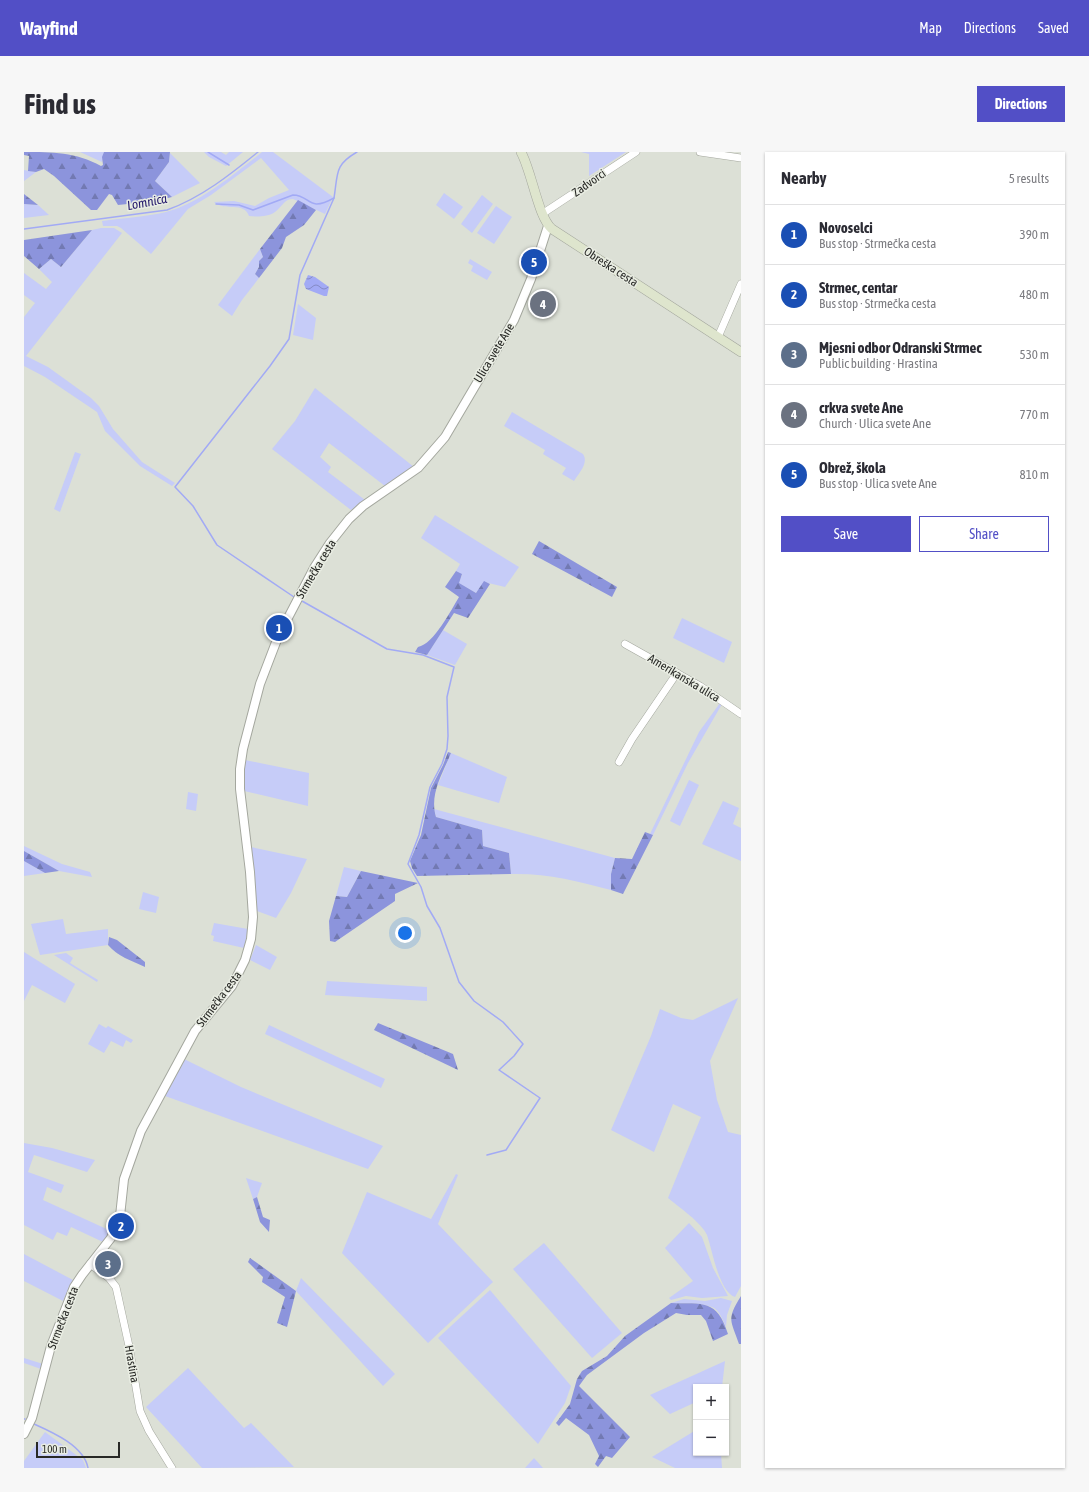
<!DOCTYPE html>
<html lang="en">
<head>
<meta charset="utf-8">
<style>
  body { margin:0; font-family:"Asap Condensed",sans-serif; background:#f7f7f7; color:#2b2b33 }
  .controls { position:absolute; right:12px; bottom:12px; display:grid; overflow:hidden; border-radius:0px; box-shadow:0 1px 3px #0004 }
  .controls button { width:36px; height:36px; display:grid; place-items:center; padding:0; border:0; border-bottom:1px solid #e1e1e2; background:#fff; color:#2b2b33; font:20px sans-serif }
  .scale { position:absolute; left:12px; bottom:10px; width:84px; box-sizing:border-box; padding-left:4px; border:2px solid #282926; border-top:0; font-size:11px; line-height:14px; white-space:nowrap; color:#282926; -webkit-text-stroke:3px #e9ede3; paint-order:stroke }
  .you { position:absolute; left:381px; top:781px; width:14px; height:14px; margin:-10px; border:3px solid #fff; border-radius:50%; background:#1a73e8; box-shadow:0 0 0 6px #1a73e833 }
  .badge { display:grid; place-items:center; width:26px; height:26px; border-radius:50%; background:#524fc6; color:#fff; font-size:13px; font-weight:700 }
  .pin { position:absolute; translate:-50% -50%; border:2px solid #fff; box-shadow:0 1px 4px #0006 }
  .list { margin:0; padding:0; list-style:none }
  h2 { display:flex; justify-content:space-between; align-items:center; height:52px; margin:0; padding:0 16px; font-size:17px }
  h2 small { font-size:13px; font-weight:400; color:#7c7c81 }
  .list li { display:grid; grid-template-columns:26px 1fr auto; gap:12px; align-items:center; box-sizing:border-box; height:60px; padding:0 16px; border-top:1px solid #e1e1e2 }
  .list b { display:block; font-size:15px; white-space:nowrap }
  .list p { margin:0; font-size:13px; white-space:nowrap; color:#7c7c81 }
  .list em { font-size:13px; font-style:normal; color:#7c7c81 }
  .actions { display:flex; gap:8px; padding:12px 16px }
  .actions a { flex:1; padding:9px 0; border:1px solid #524fc6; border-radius:0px; text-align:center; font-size:14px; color:#524fc6 }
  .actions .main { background:#524fc6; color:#fff }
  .map { position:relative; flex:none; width:717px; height:1316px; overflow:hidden; border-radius:0px }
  header { display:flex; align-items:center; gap:24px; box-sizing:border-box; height:56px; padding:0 20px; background:#524fc6; color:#fff }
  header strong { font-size:19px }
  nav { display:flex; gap:22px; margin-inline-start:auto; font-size:14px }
  .intro { display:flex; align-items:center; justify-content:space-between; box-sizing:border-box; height:96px; padding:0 24px }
  h1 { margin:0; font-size:28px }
  .button { padding:10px 18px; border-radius:0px; background:#524fc6; color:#fff; font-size:14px; font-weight:700 }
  main { display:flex; gap:24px; padding:0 24px }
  aside { flex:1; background:#fff; border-radius:0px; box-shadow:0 1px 3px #0004 }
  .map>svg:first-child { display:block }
</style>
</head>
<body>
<header>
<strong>Wayfind</strong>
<nav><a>Map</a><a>Directions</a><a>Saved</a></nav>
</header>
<div class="intro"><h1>Find us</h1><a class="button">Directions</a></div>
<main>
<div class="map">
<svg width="717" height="1316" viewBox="0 0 717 1316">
  <defs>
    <pattern id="forest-firs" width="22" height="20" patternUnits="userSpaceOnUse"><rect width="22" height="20" fill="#8c94dc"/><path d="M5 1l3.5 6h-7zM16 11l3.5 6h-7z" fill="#7279b2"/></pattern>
    <pattern id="water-waves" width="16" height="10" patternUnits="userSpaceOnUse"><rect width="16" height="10" fill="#a2aaf5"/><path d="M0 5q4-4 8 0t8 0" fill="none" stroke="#848ac6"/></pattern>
  </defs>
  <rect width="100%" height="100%" fill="#dce0d6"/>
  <g fill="#c6ccf8">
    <polygon points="56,0 80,0 78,10"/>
    <polygon points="180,0 197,0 202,3 205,0 219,0 202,14 185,5"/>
    <path d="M238 0H249L309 45 301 62 269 47C260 47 258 55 251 60 244 65 232 65 225 64 220 49 201 60 190 50L210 49 231 54 245 46 265 38 237 6 187 43 164 57 127 102 97 76 93 74H79L78 69C99 66 121 65 142 60 175 52 212 21 238 0Z"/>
    <polygon points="557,0 602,0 565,24 565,2"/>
    <polygon points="146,1 176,31 148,45 131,29 145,10"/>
    <polygon points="0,18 12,20 0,29"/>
    <polygon points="420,41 439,55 430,67 412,53"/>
    <polygon points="458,43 469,52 448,81 437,72"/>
    <polygon points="0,52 14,53 25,63 0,66"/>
    <polygon points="472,54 488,65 470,92 453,81"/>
    <polygon points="77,76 90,76 98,81 2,204 24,215 67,246 75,254 89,277 118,310 151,331 148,334 116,314 81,279 73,260 21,225 0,214 0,165 11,151 0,143 0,121 22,137 28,130 15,117 27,107 37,115 68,78"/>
    <polygon points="236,97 239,105 235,109 235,115 231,122 235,126 218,148 208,164 194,153"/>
    <polygon points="446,107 468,120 463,128 447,119 449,114 444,111"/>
    <polygon points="274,152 292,166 289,188 269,183"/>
    <polygon points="291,236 390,315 361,334 305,291 296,305 307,315 304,320 341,348 327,358 248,297 271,269"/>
    <path d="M488 260 559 302C565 311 555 321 550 329L538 322 542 316 519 302 521 298 480 274Z"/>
    <polygon points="51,300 57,302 36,360 30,357"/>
    <polygon points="411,363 495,415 481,435 460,430 452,441 434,431 438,423 432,419 436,412 397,386"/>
    <polygon points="658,466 708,490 700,511 649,486"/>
    <polygon points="419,478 443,492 431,513 403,503"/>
    <polygon points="696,551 698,552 664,611 629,683 626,682 675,580"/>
    <polygon points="427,601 483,625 475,651 414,633"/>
    <polygon points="221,608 285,621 284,654 220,639"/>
    <polygon points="665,628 675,633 656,674 646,669"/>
    <polygon points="164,640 174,642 172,659 162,657"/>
    <polygon points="699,649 715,656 709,672 717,676 717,709 678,692"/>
    <path d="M410 657 591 706 587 722V738C553 729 522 721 487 722L485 701 459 694 458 678 412 665Z"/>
    <polygon points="0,694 38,712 66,720 68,725 35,719 0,699"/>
    <polygon points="227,695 283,707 267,741 252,766 233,759"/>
    <polygon points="0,709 21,721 0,724"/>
    <polygon points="320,715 337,719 323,745 312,744"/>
    <polygon points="119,740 135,745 132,761 115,757"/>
    <polygon points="39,767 42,782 84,777 84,793 16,803 7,772"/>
    <polygon points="190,771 224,777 220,796 189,789 190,784 187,783"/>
    <polygon points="232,793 253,805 246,818 226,808"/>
    <polygon points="0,800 51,832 41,851 8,833 0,849"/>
    <polygon points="42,801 49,806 46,811 74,828 73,830 30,803"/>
    <polygon points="303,829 403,835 403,849 301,843"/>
    <path d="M714 846 686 909 693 948 704 980 717 983V1134L711 1145C695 1140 688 1097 683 1083 678 1071 655 1055 644 1046L677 965 649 952 630 1000 587 978 627 884 636 857 657 866 669 868Z"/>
    <polygon points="75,872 82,876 84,874 109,888 107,891 102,888 99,895 87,889 80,901 64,892"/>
    <polygon points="245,873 361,927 357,936 241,882"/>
    <polygon points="160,907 217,935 359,994 344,1017 141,944"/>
    <polygon points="0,991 28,996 71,1008 63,1020 10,1003 4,1020 40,1033 37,1041 23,1035 19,1048 87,1079 79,1090 47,1075 43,1084 33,1080 29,1088 0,1073"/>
    <polygon points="432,1022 434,1023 414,1072 469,1130 404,1191 318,1101 343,1040 407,1067"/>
    <polygon points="222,1026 238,1031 233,1045 229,1047"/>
    <polygon points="665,1071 678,1085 689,1116 704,1144 678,1146 662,1144 647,1148 645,1146 669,1129 641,1096"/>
    <polygon points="520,1091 598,1181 568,1206 489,1117"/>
    <polygon points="0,1102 49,1128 39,1149 0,1129"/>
    <polygon points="277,1126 371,1222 359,1234 272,1139"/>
    <polygon points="466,1138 547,1234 541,1251 514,1292 414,1186"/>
    <path d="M697 1146 708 1149 703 1163 702 1175C699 1169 695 1157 688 1155 676 1150 660 1151 647 1151L660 1147 681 1149Z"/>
    <polygon points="0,1206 19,1212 17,1217 0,1211"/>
    <polygon points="701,1209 698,1235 672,1235 672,1250 646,1262 626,1243"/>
    <polygon points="164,1216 220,1276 227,1271 270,1315 178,1316 122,1255"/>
    <polygon points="672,1278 672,1301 697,1301 698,1316 651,1316 628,1305"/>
    <polygon points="21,1280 59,1308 62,1316 0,1316 0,1309"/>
    <polygon points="510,1306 519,1316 501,1316"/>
  </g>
  <g fill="url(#forest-firs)">
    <path d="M0 0C28 0 52 0 77 14L79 13 78 5 80 0H146L145 10 131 29 148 45 132 49 94 53 88 43 85 42 73 58H67L30 24 20 17 12 20 4 19 5 4 0 3Z"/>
    <polygon points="0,42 14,53 0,52"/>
    <polygon points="274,48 292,58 280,73 262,85 258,96 235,126 231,122 235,115 235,109 239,105 236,97"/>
    <polygon points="68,78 37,115 27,107 15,117 0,104 0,88"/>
    <polygon points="515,389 593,435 588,445 508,402"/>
    <path d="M432 419 438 422 435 431 452 441 460 429 466 432 444 466 430 461 403 503 391 500 394 495C410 492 427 458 435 445L421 435Z"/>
    <path d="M424 600 427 601C419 621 405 642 412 665L458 678 459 694 485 701 487 722 393 724 388 716 386 709 397 683 407 636 419 613Z"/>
    <polygon points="621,680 629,683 599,742 587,738 587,722 591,706 608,707"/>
    <polygon points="0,699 35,719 21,721 0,709"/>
    <polygon points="337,719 394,731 371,742 371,749 311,790 306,789 305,769 312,744 323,745"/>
    <path d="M85 785 93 788 121 810V815C108 809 93 804 84 793Z"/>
    <polygon points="354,871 429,902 434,918 350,878"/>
    <polygon points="233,1045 239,1065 246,1068 245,1080 236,1070 229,1047"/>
    <polygon points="226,1106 272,1139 263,1175 253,1171 261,1145 238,1130 239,1125 224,1110"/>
    <path d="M717 1144V1192H715C707 1168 702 1168 717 1144Z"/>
    <path d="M647 1151C679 1152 693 1147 704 1182L689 1189 682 1169 677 1163H663L652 1161 620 1181 563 1223 555 1234 606 1285 588 1306 582 1304 574 1315 571 1312 575 1304 565 1283 542 1266 535 1274 532 1271 546 1252 553 1227 558 1219 583 1204 601 1184Z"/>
  </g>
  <polygon fill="url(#water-waves)" points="284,123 291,125 305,135 303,144 300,144 282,137 280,132"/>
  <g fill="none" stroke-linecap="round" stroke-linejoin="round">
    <g stroke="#a2aaf5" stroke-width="1.5">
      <polyline points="184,0 205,13"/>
      <path d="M192 52 215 53 229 58 269 43C287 43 283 61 310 46 314 22 310 13 333 0"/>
      <path d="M0 77 143 58C177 46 207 22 234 0"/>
      <polyline points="270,445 193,393 169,354 151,335 246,214 265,187 276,123 310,46"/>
      <polyline points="278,449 363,497 399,503 430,515 423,545 424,584 423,597 418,612 406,635 395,683 384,712 397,735 403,754 416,776 435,830 450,849 479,870 499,892 490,904 475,918 516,946 482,998 463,1003"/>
      <polyline points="0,1267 1,1267"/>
      <path d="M10 1272C28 1280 60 1294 64 1316"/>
    </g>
    <defs>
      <g id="minor">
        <polyline points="676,0 717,6"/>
        <polyline points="518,62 612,0"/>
        <polyline points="694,185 717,132"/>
        <polyline points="601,492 676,534 717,562"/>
        <polyline points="595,610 608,587 653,521"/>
        <polyline points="66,1112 85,1126 92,1135 105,1194 116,1259 125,1279 148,1316"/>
      </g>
      <polyline id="tertiary" points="0,1282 8,1266 27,1194 50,1135 58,1123 87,1086 92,1075 96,1064 100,1027 117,979 171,879 208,834 221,808 227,787 229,765 226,720 216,637 216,617 219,597 236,532 254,485 290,416 306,391 325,367 339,354 394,316 421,285 490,168 507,127 524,74"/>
      <path id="secondary" d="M497 0C508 20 514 65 528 77L717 200"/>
    </defs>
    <use href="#minor" stroke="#a4a79e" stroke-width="8"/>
    <use href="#tertiary" stroke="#a4a79e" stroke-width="10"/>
    <use href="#secondary" stroke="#a4a79e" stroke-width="10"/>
    <use href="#minor" stroke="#fff" stroke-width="7"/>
    <use href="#tertiary" stroke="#fff" stroke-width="8"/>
    <use href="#secondary" stroke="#dee5cd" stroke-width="9"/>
  </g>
  <g text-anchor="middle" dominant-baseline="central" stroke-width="3" stroke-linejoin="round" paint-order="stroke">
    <g font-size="12" fill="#282926" stroke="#e9ede3">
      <text transform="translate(565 31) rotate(-35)">Zadvorci</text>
      <text transform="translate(587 115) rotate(33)">Obreška cesta</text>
      <text transform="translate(470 201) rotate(-59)">Ulica svete Ane</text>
      <text transform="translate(292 417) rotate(-59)">Strmečka cesta</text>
      <text transform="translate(660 526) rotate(31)">Amerikanska ulica</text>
      <text transform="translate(195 847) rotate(-53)">Strmečka cesta</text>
      <text transform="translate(39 1166) rotate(-69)">Strmečka cesta</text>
      <text transform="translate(108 1212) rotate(80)">Hrastina</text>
    </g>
    <g font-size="13" font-style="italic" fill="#21156a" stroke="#e9ede3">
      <text transform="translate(123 50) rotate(-11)">Lomnica</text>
    </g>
  </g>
</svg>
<div class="controls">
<button>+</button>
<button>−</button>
</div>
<div class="scale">100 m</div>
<div class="you"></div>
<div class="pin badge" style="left:255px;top:476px;background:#1a4fb4">1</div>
<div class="pin badge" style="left:97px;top:1074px;background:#1a4fb4">2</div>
<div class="pin badge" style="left:84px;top:1112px;background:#5c6f8a">3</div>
<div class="pin badge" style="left:519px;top:152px;background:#6b7280">4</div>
<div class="pin badge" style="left:510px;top:110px;background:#1a4fb4">5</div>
</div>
<aside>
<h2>Nearby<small>5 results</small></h2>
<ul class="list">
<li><span class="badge" style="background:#1a4fb4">1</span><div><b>Novoselci</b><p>Bus stop · Strmečka cesta</p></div><em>390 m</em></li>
<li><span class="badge" style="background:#1a4fb4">2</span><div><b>Strmec, centar</b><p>Bus stop · Strmečka cesta</p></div><em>480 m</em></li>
<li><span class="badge" style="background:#5c6f8a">3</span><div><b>Mjesni odbor Odranski Strmec</b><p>Public building · Hrastina</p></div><em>530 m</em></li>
<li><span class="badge" style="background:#6b7280">4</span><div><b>crkva svete Ane</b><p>Church · Ulica svete Ane</p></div><em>770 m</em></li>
<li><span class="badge" style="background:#1a4fb4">5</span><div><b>Obrež, škola</b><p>Bus stop · Ulica svete Ane</p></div><em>810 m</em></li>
</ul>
<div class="actions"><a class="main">Save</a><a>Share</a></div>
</aside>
</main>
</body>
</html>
